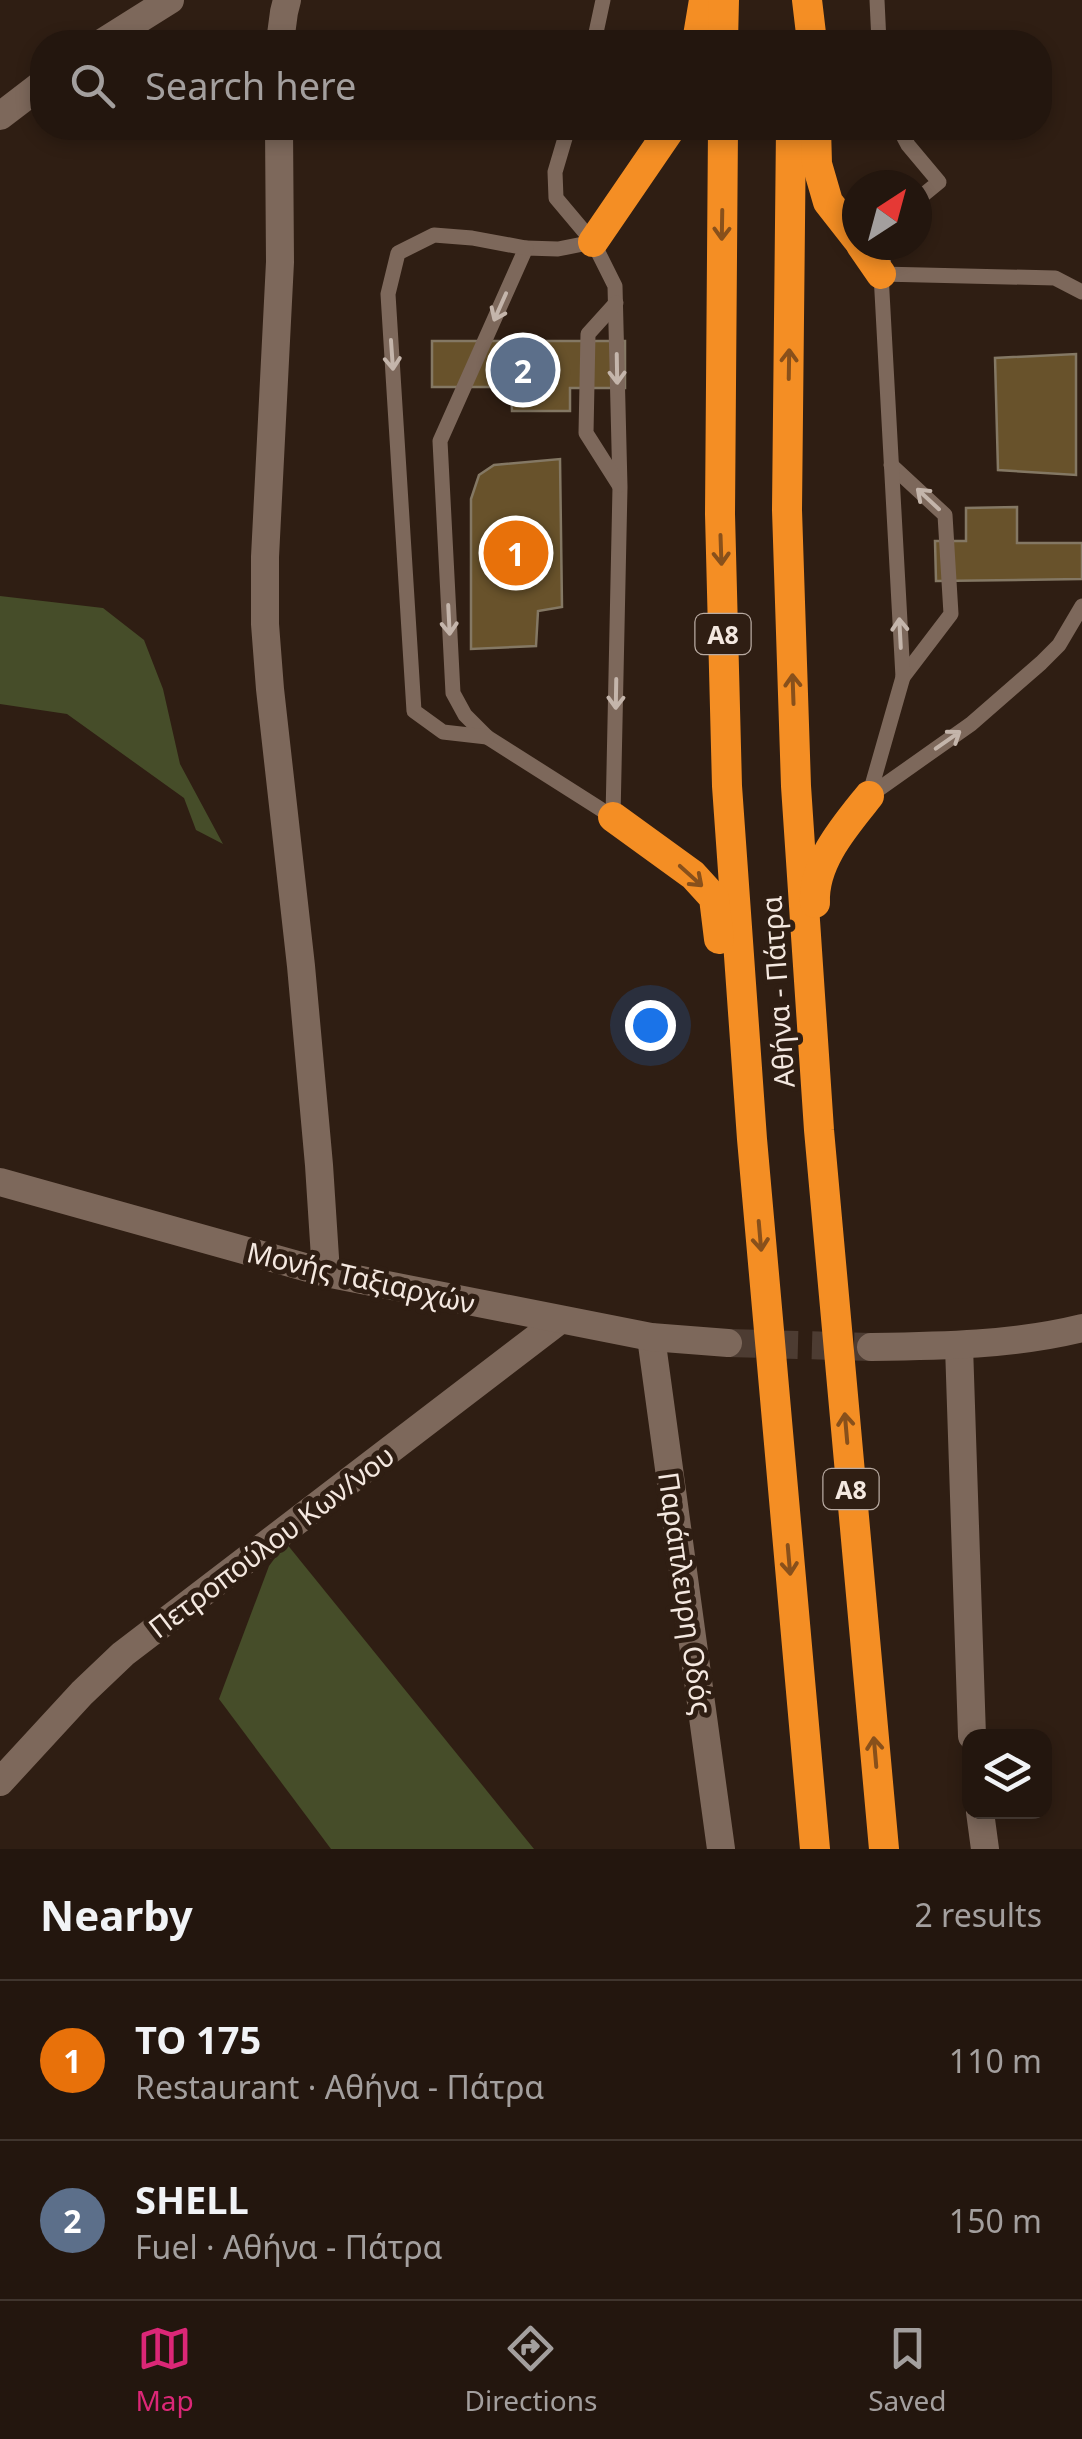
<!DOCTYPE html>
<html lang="en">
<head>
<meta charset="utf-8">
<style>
  body { margin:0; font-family:"Noto Sans",sans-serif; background:#2f231c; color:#f1f3f6 }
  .controls { position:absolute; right:30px; bottom:30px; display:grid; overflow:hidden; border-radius:20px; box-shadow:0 5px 15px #0003 }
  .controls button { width:90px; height:90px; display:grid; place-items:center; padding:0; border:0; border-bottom:2px solid #40352e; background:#23160e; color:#f1f3f6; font:50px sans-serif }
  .compass { position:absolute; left:842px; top:170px; width:90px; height:90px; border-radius:50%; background:#23160e; box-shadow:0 5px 15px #0003; rotate:36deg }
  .you { position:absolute; left:650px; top:1025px; width:35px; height:35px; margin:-25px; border:8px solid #fff; border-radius:50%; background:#1a73e8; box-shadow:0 0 0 15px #1a73e833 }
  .badge { display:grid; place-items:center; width:65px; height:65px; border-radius:50%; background:#db2777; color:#fff; font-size:32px; font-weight:700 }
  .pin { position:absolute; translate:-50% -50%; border:5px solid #fff; box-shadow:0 2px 10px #0006 }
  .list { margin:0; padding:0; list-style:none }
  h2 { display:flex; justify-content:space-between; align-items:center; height:130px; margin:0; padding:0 40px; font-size:42px }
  h2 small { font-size:32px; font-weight:400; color:#a39f9e }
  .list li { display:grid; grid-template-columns:65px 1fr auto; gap:30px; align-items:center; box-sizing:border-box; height:160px; padding:0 40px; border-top:2px solid #40352e }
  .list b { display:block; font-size:38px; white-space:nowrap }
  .list p { margin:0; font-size:32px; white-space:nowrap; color:#a39f9e }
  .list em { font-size:32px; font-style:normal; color:#a39f9e }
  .icon { flex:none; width:55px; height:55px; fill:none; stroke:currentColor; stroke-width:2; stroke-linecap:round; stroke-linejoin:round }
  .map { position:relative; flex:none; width:1082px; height:1849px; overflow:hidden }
  .search { position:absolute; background:#23160e; box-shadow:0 5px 15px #0003; left:30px; right:30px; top:30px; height:110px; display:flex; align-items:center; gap:25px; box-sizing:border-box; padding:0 35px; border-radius:40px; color:#a39f9e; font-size:38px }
  .sheet { height:450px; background:#23160e }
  nav { display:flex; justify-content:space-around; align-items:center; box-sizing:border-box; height:140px; border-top:2px solid #40352e; background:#23160e; font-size:28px; color:#a39f9e }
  nav a { display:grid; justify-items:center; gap:5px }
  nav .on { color:#db2777 }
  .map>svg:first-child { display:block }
</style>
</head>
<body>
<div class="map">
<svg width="1082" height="1849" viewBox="0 0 1082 1849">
  <rect width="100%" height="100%" fill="#2f1e13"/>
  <g fill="#464d29">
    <polygon points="0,596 103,608 144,640 163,689 180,764 223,844 196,830 184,798 67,714 0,704"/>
    <polygon points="286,1543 534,1849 331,1849 219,1699 269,1566"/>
  </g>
  <g fill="#68522b" stroke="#847864" stroke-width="2.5">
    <polygon points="432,341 625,341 625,388 570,388 570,411 512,411 511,387 432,387"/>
    <polygon points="1076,354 1076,475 998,470 995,358"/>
    <polygon points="560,459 562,607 538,611 536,646 471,649 471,499 479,475 494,465"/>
    <polygon points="1017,507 1017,543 1082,543 1082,579 936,581 935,541 966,541 966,508"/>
  </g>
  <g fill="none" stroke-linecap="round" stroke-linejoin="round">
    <polyline stroke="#4d3c32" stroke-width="28" stroke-dasharray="28 14" stroke-linecap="butt" points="728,1343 871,1347"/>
    <g stroke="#7d685b" stroke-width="15">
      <polyline points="877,0 879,42"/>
      <polyline points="594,42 603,0"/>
      <polyline points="568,128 555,172 556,198 593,242 615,286 620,487 613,817"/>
      <polyline points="899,128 908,145 939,182 917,200"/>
      <polyline points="593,242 558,249 526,248 440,441 453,693 465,715 487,737 613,817"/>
      <polyline points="881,274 1055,278 1082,292"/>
      <polyline points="616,303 588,334 586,433 619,485"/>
      <polyline points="891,465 945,515 951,614 903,677"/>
      <polyline points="487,737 443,732 414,711 388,294 398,253 434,235 472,238 526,248"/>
      <polyline points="869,796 903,677 881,274 886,245"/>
      <polyline points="869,796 971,724 1041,663 1059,645 1082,606"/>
    </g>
    <g stroke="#7d685b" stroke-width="28">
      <polyline points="103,42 170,0"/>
      <polyline points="0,116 42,84"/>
      <polyline points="0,1782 82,1693 123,1654 560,1320"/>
    </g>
    <g stroke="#7d685b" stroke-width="28">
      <polyline points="280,42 284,12 287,0"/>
      <polyline points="279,128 280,262 265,557 265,624 270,689 301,966 319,1165 326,1273"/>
      <polyline points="651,1337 721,1849"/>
      <polyline points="959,1346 972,1736"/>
      <polyline points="980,1812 985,1849"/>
    </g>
    <g stroke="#7d685b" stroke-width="28">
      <polyline points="0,1182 326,1273 651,1337 728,1343"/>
      <path d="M871 1347C941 1346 1013 1345 1082 1328"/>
    </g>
    <g stroke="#f48e24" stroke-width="30">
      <polyline points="807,0 812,42"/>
      <polyline points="697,42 704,0"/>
      <polyline points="723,42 724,0"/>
      <polyline points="723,128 720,514 727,786 752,1139 815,1849"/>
      <polyline points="791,128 787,510 796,786 819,1130 884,1849"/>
      <polyline points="816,128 817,164 828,202 857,239"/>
      <polyline points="593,242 671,128"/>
      <polyline points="861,245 881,274"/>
      <polyline points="613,817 693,875 714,898 719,939"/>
      <path d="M815 903C813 862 845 826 869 796"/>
    </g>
  </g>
  <defs><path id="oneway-shaft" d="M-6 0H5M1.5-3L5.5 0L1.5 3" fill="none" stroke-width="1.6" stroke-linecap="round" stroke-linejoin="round" transform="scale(2.5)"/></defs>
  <g stroke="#88501b">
    <use href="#oneway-shaft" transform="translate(722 225) rotate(91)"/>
    <use href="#oneway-shaft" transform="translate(789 364) rotate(-89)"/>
    <use href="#oneway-shaft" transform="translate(721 550) rotate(88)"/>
    <use href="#oneway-shaft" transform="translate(793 689) rotate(-92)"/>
    <use href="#oneway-shaft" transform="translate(691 876) rotate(42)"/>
    <use href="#oneway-shaft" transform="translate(760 1236) rotate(85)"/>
    <use href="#oneway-shaft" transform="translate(846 1428) rotate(-95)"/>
    <use href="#oneway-shaft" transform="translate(789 1560) rotate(85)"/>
    <use href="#oneway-shaft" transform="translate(875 1752) rotate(-95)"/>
  </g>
  <g stroke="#c4b5ab">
    <use href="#oneway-shaft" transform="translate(500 307) rotate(114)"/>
    <use href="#oneway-shaft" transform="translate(392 355) rotate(86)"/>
    <use href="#oneway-shaft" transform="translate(617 369) rotate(89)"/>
    <use href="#oneway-shaft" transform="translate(928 499) rotate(-137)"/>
    <use href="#oneway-shaft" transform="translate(449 620) rotate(87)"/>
    <use href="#oneway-shaft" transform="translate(900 633) rotate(-93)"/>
    <use href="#oneway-shaft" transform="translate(616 694) rotate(91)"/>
    <use href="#oneway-shaft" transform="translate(948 740) rotate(-35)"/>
  </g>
  <g text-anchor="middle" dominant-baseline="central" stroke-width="10" stroke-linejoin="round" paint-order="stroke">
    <g fill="#2f1e13" stroke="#b9aba2" stroke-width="2.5">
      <rect x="695.5" y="614" width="55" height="40" rx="8"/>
      <rect x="823.5" y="1469" width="55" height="40" rx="8"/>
    </g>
    <g font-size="25" font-weight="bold" fill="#f4e8e0">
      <text x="723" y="634">Α8</text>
      <text x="851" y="1489">Α8</text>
    </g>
    <g font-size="28" fill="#f4e8e0" stroke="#2f1e13">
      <text transform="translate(777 992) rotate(-94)">Αθήνα - Πάτρα</text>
      <text transform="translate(361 1277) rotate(13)">Μονής Ταξιαρχών</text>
      <text transform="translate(271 1541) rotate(-37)">Πετροπούλου Κων/νου</text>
      <text transform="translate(686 1593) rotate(82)">Παράπλευρη Οδός</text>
    </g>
  </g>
</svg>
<div class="controls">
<button><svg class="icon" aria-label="layers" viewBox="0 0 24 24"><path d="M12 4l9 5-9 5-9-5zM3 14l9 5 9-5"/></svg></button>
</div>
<svg class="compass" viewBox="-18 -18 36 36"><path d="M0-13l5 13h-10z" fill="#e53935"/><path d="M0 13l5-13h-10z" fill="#a39f9e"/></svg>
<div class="you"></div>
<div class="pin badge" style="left:516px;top:553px;background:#e8710a">1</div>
<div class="pin badge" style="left:523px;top:370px;background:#5c6f8a">2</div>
<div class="search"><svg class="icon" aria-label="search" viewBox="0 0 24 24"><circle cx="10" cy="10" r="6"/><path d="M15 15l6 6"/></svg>Search here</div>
</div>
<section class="sheet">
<h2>Nearby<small>2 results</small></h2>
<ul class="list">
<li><span class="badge" style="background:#e8710a">1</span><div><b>TO 175</b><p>Restaurant · Αθήνα - Πάτρα</p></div><em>110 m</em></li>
<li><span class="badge" style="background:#5c6f8a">2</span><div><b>SHELL</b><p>Fuel · Αθήνα - Πάτρα</p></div><em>150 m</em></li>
</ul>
</section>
<nav>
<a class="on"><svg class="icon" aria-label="map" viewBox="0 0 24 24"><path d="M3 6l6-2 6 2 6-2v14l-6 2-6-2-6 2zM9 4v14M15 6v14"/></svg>Map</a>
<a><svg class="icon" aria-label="directions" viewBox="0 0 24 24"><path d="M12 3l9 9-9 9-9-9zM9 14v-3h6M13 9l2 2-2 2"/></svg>Directions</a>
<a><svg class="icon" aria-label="saved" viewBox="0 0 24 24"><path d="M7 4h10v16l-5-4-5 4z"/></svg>Saved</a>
</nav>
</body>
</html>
